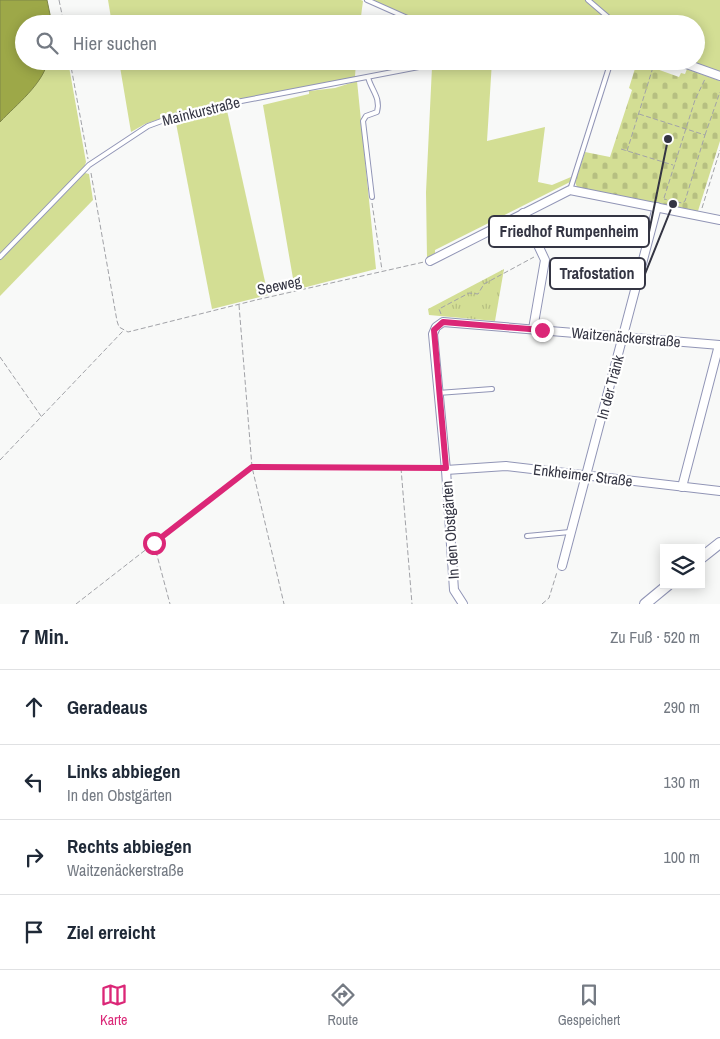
<!DOCTYPE html>
<html lang="de">
<head>
<meta charset="utf-8">
<style>
  body { margin:0; font-family:"Archivo Narrow",sans-serif; background:#f2f2f3; color:#1f2937 }
  .controls { position:absolute; right:15px; bottom:15px; display:grid; overflow:hidden; border-radius:0px; box-shadow:0 2px 12px #0003 }
  .controls button { width:45px; height:45px; display:grid; place-items:center; padding:0; border:0; border-bottom:1px solid #e0e1e3; background:#fff; color:#1f2937; font:25px sans-serif }
  .stop { position:absolute; width:15px; height:15px; margin:-11px; border:4px solid #db2777; border-radius:50%; background:#fff }
  .stop.end { background:#db2777; border-color:#fff; box-shadow:0 1px 5px #0008 }
  .list { margin:0; padding:0; list-style:none }
  h2 { display:flex; justify-content:space-between; align-items:center; height:65px; margin:0; padding:0 20px; font-size:21px }
  h2 small { font-size:16px; font-weight:400; color:#747a83 }
  .list li { display:grid; grid-template-columns:32px 1fr auto; gap:15px; align-items:center; box-sizing:border-box; height:75px; padding:0 20px; border-top:1px solid #e0e1e3 }
  .list b { display:block; font-size:19px; white-space:nowrap }
  .list p { margin:0; font-size:16px; white-space:nowrap; color:#747a83 }
  .list em { font-size:16px; font-style:normal; color:#747a83 }
  .icon { flex:none; width:28px; height:28px; fill:none; stroke:currentColor; stroke-width:2; stroke-linecap:round; stroke-linejoin:round }
  .map { position:relative; flex:none; width:720px; height:604px; overflow:hidden }
  .search { position:absolute; background:#fff; box-shadow:0 2px 12px #0003; left:15px; right:15px; top:15px; height:55px; display:flex; align-items:center; gap:12px; box-sizing:border-box; padding:0 18px; border-radius:28px; color:#747a83; font-size:19px }
  .sheet { height:365px; background:#fff }
  nav { display:flex; justify-content:space-around; align-items:center; box-sizing:border-box; height:70px; border-top:1px solid #e0e1e3; background:#fff; font-size:14px; color:#747a83 }
  nav a { display:grid; justify-items:center; gap:2px }
  nav .on { color:#db2777 }
  .map>svg:first-child { display:block }
</style>
</head>
<body>
<div class="map">
<svg width="720" height="604" viewBox="0 0 720 604">
  <defs>
    <pattern id="cemetery-stones" width="16" height="16" patternUnits="userSpaceOnUse" patternTransform="scale(1.25)"><rect width="16" height="16" fill="#d3de94"/><path d="M2 7V4a2 2 0 0 1 4 0v3zM10 15v-3a2 2 0 0 1 4 0v3z" fill="#b6bf81"/></pattern>
    <pattern id="park-tufts" width="24" height="20" patternUnits="userSpaceOnUse" patternTransform="scale(1.25)"><rect width="24" height="20" fill="#d3de94"/><path d="M3 7l-1-3M5 7V3M7 7l1-3M15 17l-1-3M17 17v-4M19 17l1-3" fill="none" stroke="#b6bf81"/></pattern>
  </defs>
  <rect width="100%" height="100%" fill="#f8f9f8"/>
  <g fill="#d3de94">
    <polygon points="108,0 361,0 363,1 360,24 112,24"/>
    <polygon points="372,0 720,0 720,72 690,61 696,61 696,24 425,24"/>
    <polygon points="48,61 68,61 86,162 84,168 0,255 0,122 32,89"/>
    <polygon points="119,61 356,61 355,77 174,114 145,124 131,132"/>
    <polygon points="460,61 492,61 487,141 545,127 538,182 552,185 571,177 570,182 435,250 435,253 427,258 426,192 432,67"/>
    <polygon points="357,81 376,269 295,290 263,105 309,94 309,91 335,88"/>
    <polygon points="226,106 268,295 212,309 175,118"/>
    <polygon points="85,173 89,174 93,200 0,296 0,260"/>
  </g>
  <polygon fill="url(#cemetery-stones)" points="637,62 679,77 681,73 685,74 687,69 720,81 720,141 698,211 577,187 575,182 585,152 610,157 632,90 629,88"/>
  <polygon fill="url(#park-tufts)" points="504,269 495,321 429,315 428,309"/>
  <path fill="#9da848" stroke="#7e8646" d="M0 0H47L52 24H24V61H48C42 85 17 104 0 122Z"/>
  <g fill="none" stroke-linecap="round" stroke-linejoin="round">
    <defs>
      <g id="lane">
        <polyline points="367,0 421,24"/>
        <polyline points="588,0 616,24"/>
        <path d="M368 77C371 90 381 97 377 112L366 116 363 121 372 197"/>
        <polyline points="570,190 611,61"/>
        <polyline points="0,257 89,165 148,126 175,116 231,103 450,61"/>
        <polyline points="438,393 492,389"/>
        <polyline points="527,536 570,532"/>
      </g>
      <g id="street">
        <polyline points="678,61 720,76"/>
        <polyline points="523,213 545,260 533,329"/>
        <polyline points="430,261 570,190 720,220"/>
        <polyline points="446,470 506,466 720,491"/>
        <polyline points="682,487 719,345"/>
        <polyline points="562,566 657,207"/>
        <polyline points="463,604 454,590 446,470 433,334 436,327 443,322 720,345"/>
      </g>
      <g id="secondary">
        <polyline points="701,558 720,543"/>
        <polyline points="645,604 668,585"/>
      </g>
    </defs>
    <use href="#lane" stroke="#9195b6" stroke-width="6"/>
    <use href="#street" stroke="#9195b6" stroke-width="10"/>
    <use href="#secondary" stroke="#9195b6" stroke-width="12"/>
    <g stroke="#a1a2a7" stroke-width="1" stroke-dasharray="5 2.5" stroke-linecap="butt">
      <polyline points="59,0 64,24"/>
      <polyline points="70,61 88,159"/>
      <polyline points="639,114 705,135 685,201 682,203 664,199"/>
      <polyline points="705,135 720,92"/>
      <polyline points="621,149 673,165"/>
      <polyline points="627,151 654,64"/>
      <polyline points="91,173 117,321 119,327 128,332 256,300 424,262"/>
      <polyline points="664,198 695,100 705,79"/>
      <polyline points="372,203 382,270"/>
      <polyline points="702,208 720,150"/>
      <polyline points="239,305 252,467 284,604"/>
      <polyline points="441,314 439,309 469,293 478,294 484,284 534,257"/>
      <polyline points="0,357 41,416"/>
      <polyline points="0,460 123,331"/>
      <polyline points="401,468 412,604"/>
      <polyline points="154,544 170,604"/>
      <polyline points="76,604 252,467 439,468"/>
      <polyline points="542,604 549,598 557,572"/>
    </g>
    <use href="#lane" stroke="#fff" stroke-width="4"/>
    <use href="#street" stroke="#fff" stroke-width="8"/>
    <use href="#secondary" stroke="#fff" stroke-width="10"/>
  </g>
  <g fill="none" stroke-linecap="round" stroke-linejoin="round">
    <polyline stroke="#db2777" stroke-width="6" points="154,543 252,467 446,468 434,330 443,322 542,330"/>
  </g>
  <g text-anchor="middle" dominant-baseline="central" stroke-width="4.5" stroke-linejoin="round" paint-order="stroke">
    <g font-size="15" fill="#343543" stroke="#fff">
      <text transform="translate(201 111) rotate(-14)">Mainkurstraße</text>
      <text transform="translate(279 285) rotate(-12)">Seeweg</text>
      <text transform="translate(626 337) rotate(5)">Waitzenäckerstraße</text>
      <text transform="translate(610 387) rotate(-75)">In der Tränk</text>
      <text transform="translate(583 475) rotate(7)">Enkheimer Straße</text>
      <text transform="translate(450 530) rotate(-94)">In den Obstgärten</text>
    </g>
  </g>
  <path fill="none" stroke="#343543" stroke-width="2" d="M668 139L649 232M673 204L645 274"/>
  <g fill="#343543" stroke="#fff" stroke-width="2">
    <circle cx="668" cy="139" r="5"/>
    <circle cx="673" cy="204" r="5"/>
  </g>
  <g fill="#fff" stroke="#343543" stroke-width="2">
    <rect x="489" y="216" width="160" height="31" rx="5"/>
    <rect x="550" y="258" width="95" height="31" rx="5"/>
  </g>
  <g font-size="16" text-anchor="middle" font-weight="bold" fill="#343543">
    <text x="569" y="237">Friedhof Rumpenheim</text>
    <text x="597" y="279">Trafostation</text>
  </g>
</svg>
<div class="controls">
<button><svg class="icon" aria-label="layers" viewBox="0 0 24 24"><path d="M12 4l9 5-9 5-9-5zM3 14l9 5 9-5"/></svg></button>
</div>
<div class="stop" style="left:154px;top:543px"></div>
<div class="stop end" style="left:542px;top:330px"></div>
<div class="search"><svg class="icon" aria-label="search" viewBox="0 0 24 24"><circle cx="10" cy="10" r="6"/><path d="M15 15l6 6"/></svg>Hier suchen</div>
</div>
<section class="sheet">
<h2>7 Min.<small>Zu Fuß · 520 m</small></h2>
<ul class="list">
<li><svg class="icon" aria-label="ahead" viewBox="0 0 24 24"><path d="M12 20V5M6 11l6-6 6 6"/></svg><div><b>Geradeaus</b></div><em>290 m</em></li>
<li><svg class="icon" aria-label="left" viewBox="0 0 24 24"><path d="M17 20v-9H6M10 6l-5 5 5 5"/></svg><div><b>Links abbiegen</b><p>In den Obstgärten</p></div><em>130 m</em></li>
<li><svg class="icon" aria-label="right" viewBox="0 0 24 24"><path d="M7 20v-9h11M14 6l5 5-5 5"/></svg><div><b>Rechts abbiegen</b><p>Waitzenäckerstraße</p></div><em>100 m</em></li>
<li><svg class="icon" aria-label="arrive" viewBox="0 0 24 24"><path d="M6 21V4h12l-3 4 3 4H6"/></svg><div><b>Ziel erreicht</b></div></li>
</ul>
</section>
<nav>
<a class="on"><svg class="icon" aria-label="map" viewBox="0 0 24 24"><path d="M3 6l6-2 6 2 6-2v14l-6 2-6-2-6 2zM9 4v14M15 6v14"/></svg>Karte</a>
<a><svg class="icon" aria-label="directions" viewBox="0 0 24 24"><path d="M12 3l9 9-9 9-9-9zM9 14v-3h6M13 9l2 2-2 2"/></svg>Route</a>
<a><svg class="icon" aria-label="saved" viewBox="0 0 24 24"><path d="M7 4h10v16l-5-4-5 4z"/></svg>Gespeichert</a>
</nav>
</body>
</html>
